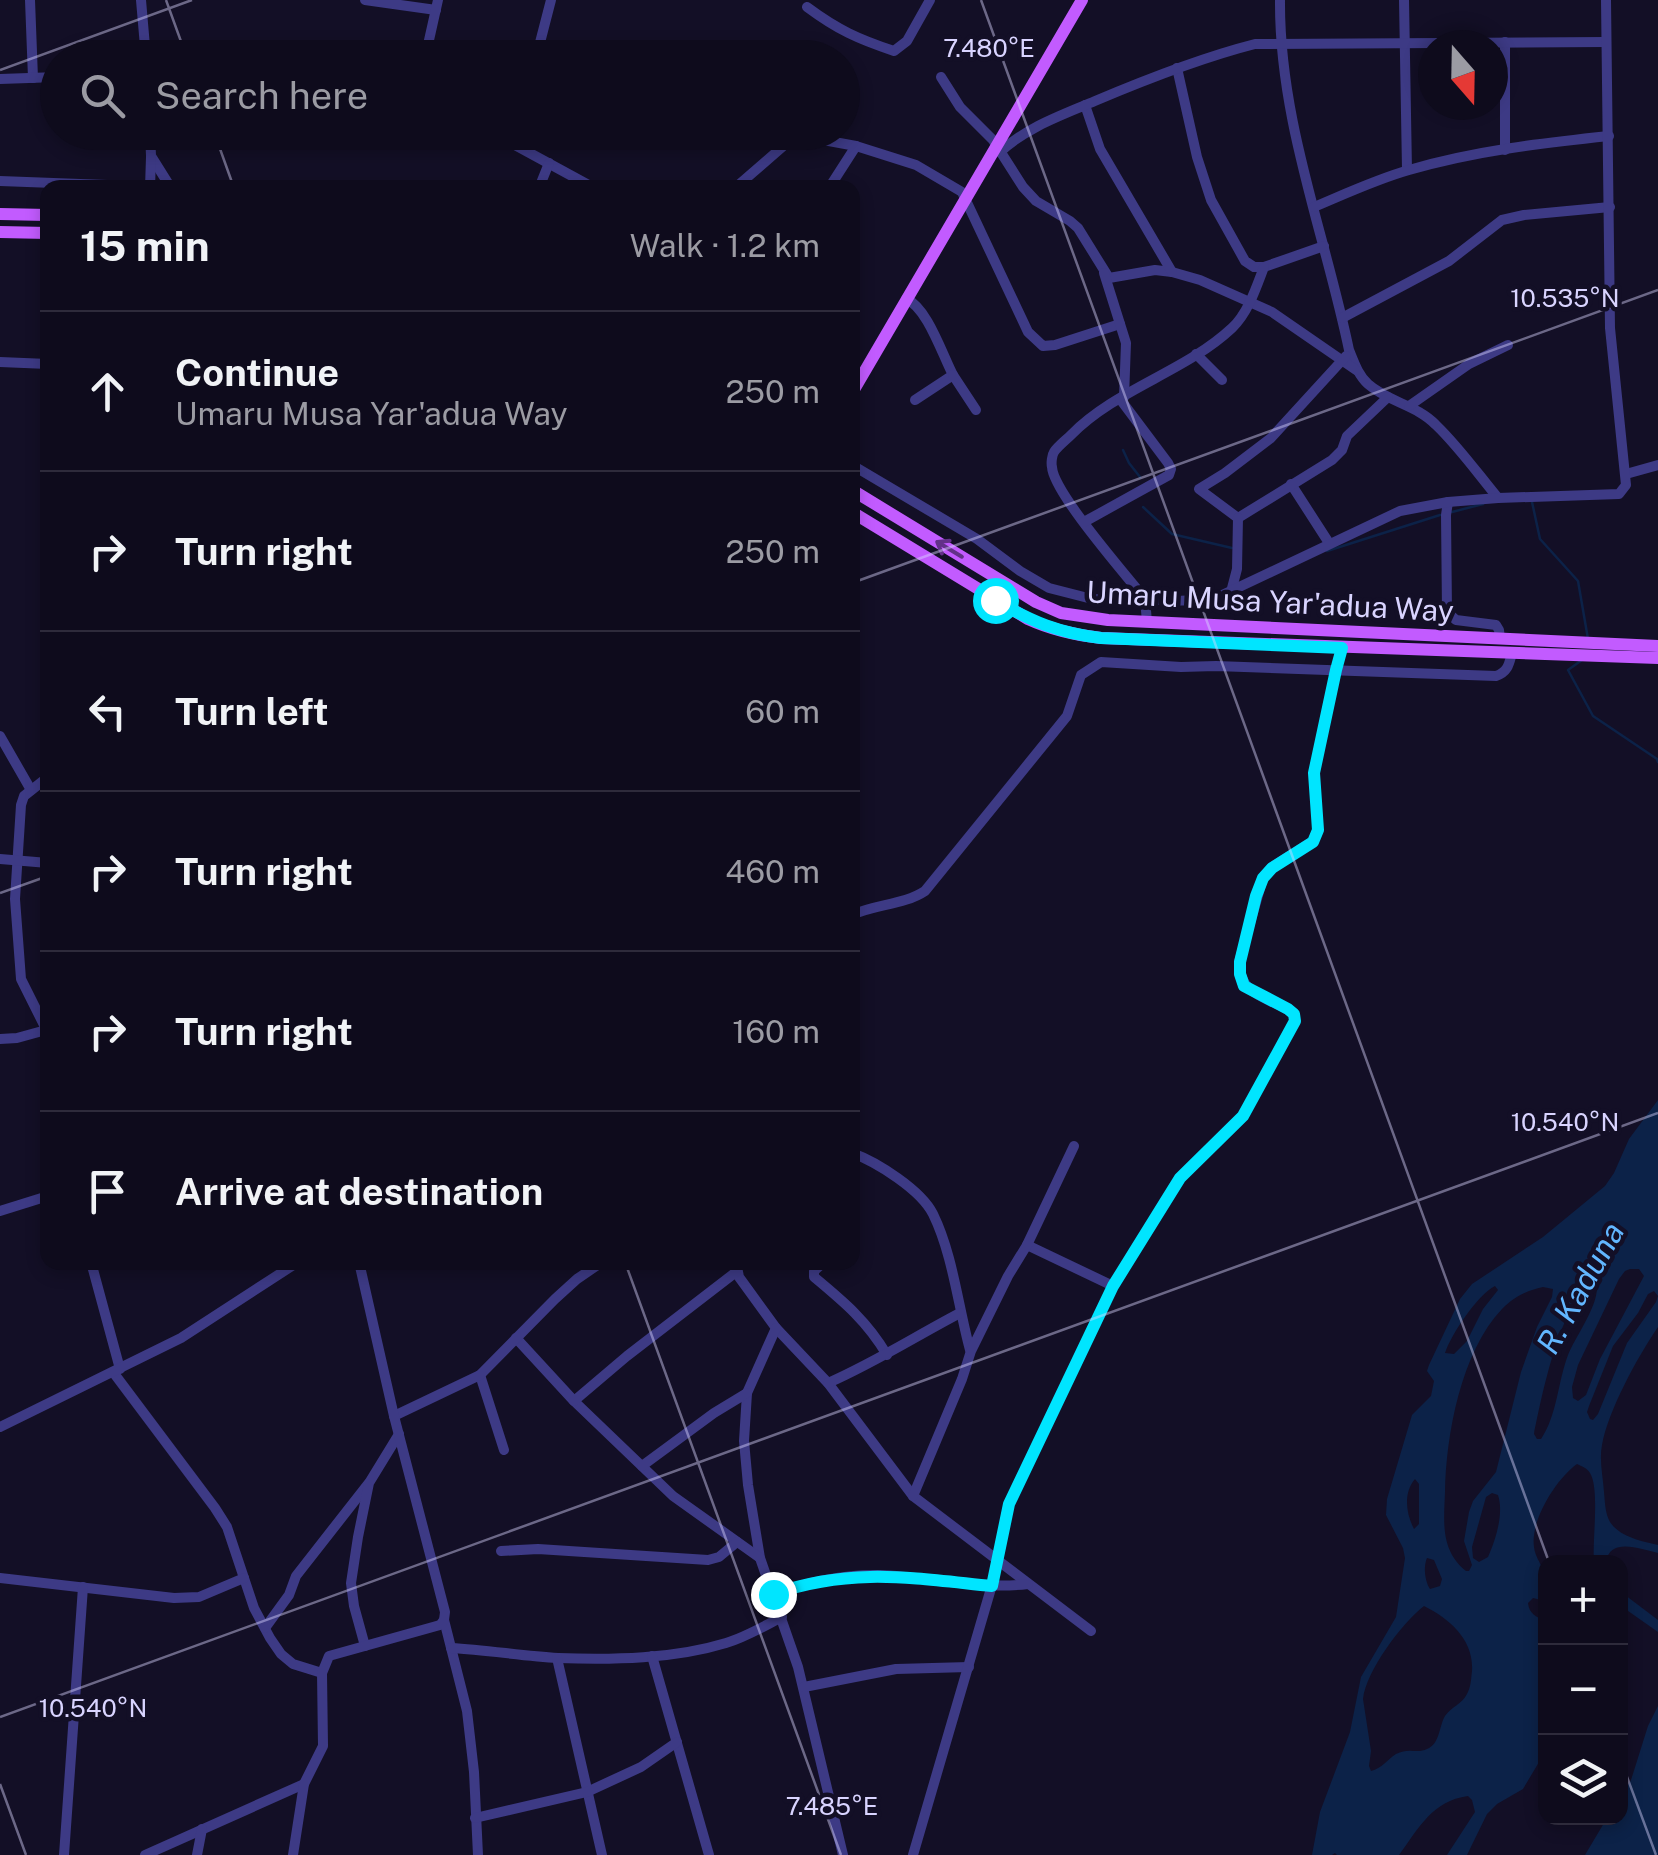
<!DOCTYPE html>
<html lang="en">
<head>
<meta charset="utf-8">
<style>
  body { margin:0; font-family:"Public Sans",sans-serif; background:#1c1929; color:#f1f3f6 }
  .controls { position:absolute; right:30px; bottom:30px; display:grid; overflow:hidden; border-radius:20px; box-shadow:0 5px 15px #0003 }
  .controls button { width:90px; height:90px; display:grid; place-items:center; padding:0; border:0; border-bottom:2px solid #2e2b3b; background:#0e0b1c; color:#f1f3f6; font:50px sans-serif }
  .compass { position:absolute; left:1418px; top:30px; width:90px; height:90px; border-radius:50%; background:#0e0b1c; box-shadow:0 5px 15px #0003; rotate:160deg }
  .stop { position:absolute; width:30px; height:30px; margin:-22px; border:8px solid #00e5ff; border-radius:50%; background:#fff }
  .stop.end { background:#00e5ff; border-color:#fff; box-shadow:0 2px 10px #0008 }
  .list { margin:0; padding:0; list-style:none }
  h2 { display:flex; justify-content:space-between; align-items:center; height:130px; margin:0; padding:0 40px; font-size:42px }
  h2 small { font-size:32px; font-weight:400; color:#9b9ba3 }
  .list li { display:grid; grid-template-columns:65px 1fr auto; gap:30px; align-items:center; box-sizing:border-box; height:160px; padding:0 40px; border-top:2px solid #2e2b3b }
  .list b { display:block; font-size:38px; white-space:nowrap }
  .list p { margin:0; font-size:32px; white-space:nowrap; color:#9b9ba3 }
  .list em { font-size:32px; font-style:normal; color:#9b9ba3 }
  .icon { flex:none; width:55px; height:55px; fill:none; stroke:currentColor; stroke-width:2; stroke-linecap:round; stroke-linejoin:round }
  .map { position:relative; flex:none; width:1658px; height:1855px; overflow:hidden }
  .search { position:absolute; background:#0e0b1c; box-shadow:0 5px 15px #0003; left:40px; top:40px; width:820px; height:110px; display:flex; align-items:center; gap:25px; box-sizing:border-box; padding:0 35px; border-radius:55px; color:#9b9ba3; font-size:38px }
  .panel { position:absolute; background:#0e0b1c; box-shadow:0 5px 15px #0003; left:40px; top:180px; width:820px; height:1090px; border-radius:20px }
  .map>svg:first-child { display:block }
</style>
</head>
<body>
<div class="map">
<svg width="1658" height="1855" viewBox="0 0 1658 1855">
  <rect width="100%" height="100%" fill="#130f26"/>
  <g fill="#0c2248" fill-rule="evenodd">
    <path d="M1658 1100V1327C1638 1356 1608 1411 1602 1445 1599 1460 1603 1477 1604 1492 1605 1502 1605 1513 1610 1522 1620 1537 1641 1541 1658 1545V1553C1640 1549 1610 1537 1606 1562H1594C1592 1541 1600 1489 1590 1473 1587 1468 1583 1467 1577 1464 1556 1479 1530 1521 1534 1547 1535 1556 1540 1562 1543 1570 1547 1579 1546 1591 1545 1601L1533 1598 1528 1603C1529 1614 1537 1617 1545 1621V1752L1523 1789 1497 1804 1487 1814 1467 1855H1447L1475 1812 1472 1800 1468 1796C1432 1801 1419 1828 1399 1855H1337L1335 1853 1332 1855H1312L1320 1812 1350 1732 1361 1677 1396 1617 1405 1558 1403 1548 1386 1515 1387 1499 1412 1415 1431 1396 1434 1381 1427 1371 1429 1365 1460 1299 1472 1284 1543 1237 1605 1186 1614 1173 1629 1139ZM1630 1269H1639L1644 1276 1600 1359 1586 1395 1578 1401 1573 1398 1572 1387 1578 1365 1619 1279 1625 1271ZM1596 1282C1602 1301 1576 1335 1568 1355 1558 1381 1557 1416 1541 1439H1537L1534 1434C1541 1400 1561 1295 1596 1282ZM1495 1286 1498 1290 1483 1309 1467 1341 1454 1354 1445 1353C1451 1335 1477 1295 1495 1286ZM1543 1287 1553 1289 1552 1297 1537 1327 1521 1372 1496 1472 1473 1501 1469 1512 1464 1541 1472 1565 1469 1571H1466C1440 1550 1444 1522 1445 1492 1446 1435 1461 1352 1502 1309 1515 1296 1526 1291 1543 1287ZM1654 1291 1658 1296 1656 1302 1627 1343 1598 1414 1593 1420 1590 1419 1587 1412 1589 1406 1613 1346 1638 1313 1648 1294ZM1415 1479 1419 1484V1524L1414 1529C1406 1514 1403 1493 1415 1479ZM1492 1493 1498 1495C1504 1513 1496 1539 1488 1557L1479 1562 1473 1558 1472 1547 1486 1497ZM1427 1558 1434 1560 1442 1579 1440 1586 1430 1589C1425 1581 1423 1567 1427 1558ZM1424 1606C1450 1619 1474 1640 1472 1671 1471 1679 1471 1687 1467 1694 1462 1704 1451 1707 1445 1716 1439 1726 1440 1744 1427 1749 1417 1754 1409 1747 1396 1754 1387 1760 1382 1768 1371 1771L1369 1766 1371 1751 1363 1699C1366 1671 1402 1623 1424 1606Z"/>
    <polygon points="1621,1592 1658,1620 1658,1632 1621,1606"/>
    <polygon points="1658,1706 1658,1855 1585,1855 1607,1818 1620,1818 1621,1796 1631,1780 1648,1726"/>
  </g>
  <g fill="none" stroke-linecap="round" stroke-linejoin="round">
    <g stroke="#0c2248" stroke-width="2.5">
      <polyline points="1123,450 1129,463 1140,477"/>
      <polyline points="1532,502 1540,539 1578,581 1588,639"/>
      <polyline points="1143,507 1172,534 1232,548"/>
      <polyline points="1452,512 1483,504"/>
      <polyline points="1327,551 1440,515"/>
      <polyline points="1582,660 1568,670 1593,716 1657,759 1658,762"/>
    </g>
    <g stroke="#3d3a85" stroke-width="10">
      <polyline points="30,0 33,78"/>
      <polyline points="141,0 146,58"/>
      <polyline points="365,0 436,10"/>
      <path d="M1280 0C1279 120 1325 234 1349 350 1354 362 1358 375 1368 384 1388 402 1417 405 1436 425 1459 447 1478 474 1498 498"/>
      <polyline points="1404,0 1407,170"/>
      <path d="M807 7C838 30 858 39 894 51L907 41 930 0"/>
      <polyline points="1505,42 1505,150"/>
      <polyline points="539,46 572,58"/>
      <polyline points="425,58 438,0"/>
      <polyline points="536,58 551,0"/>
      <polyline points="1177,68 1197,157 1211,200 1245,261 1254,267 1264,267 1324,246"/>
      <polyline points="941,77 960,107 993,140 1023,187 1036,201 1070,221 1078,228 1109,278 1155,270 1172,272 1200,280 1272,312 1356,370"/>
      <polyline points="0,79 58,77"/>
      <polyline points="1085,105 1100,149 1172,272"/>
      <polyline points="150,132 151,156 171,188"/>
      <polyline points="467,132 515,145 594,188"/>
      <polyline points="796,135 856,146 916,165 962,192 1028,332 1043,346 1055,345 1120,324"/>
      <path d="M1000 152C1027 127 1062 115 1095 101 1147 79 1200 58 1255 44L1606 42"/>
      <polyline points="0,181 134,186"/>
      <polyline points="150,188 151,157"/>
      <polyline points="539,188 549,163"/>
      <polyline points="735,188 796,135 789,132"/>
      <polyline points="829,188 856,146"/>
      <path d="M1314 207C1345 194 1377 179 1409 170 1474 151 1542 143 1609 136"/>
      <polyline points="1104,273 1126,343 1124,397"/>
      <path d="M906 299C927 307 942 354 953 375L915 400"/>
      <polyline points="1342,318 1449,261 1502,220 1524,215 1610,207"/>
      <polyline points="1196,354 1222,380"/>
      <polyline points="0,362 48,364"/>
      <polyline points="953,375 976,410"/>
      <polyline points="1409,406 1469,364 1508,345"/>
      <path d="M852 465 977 539 1020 571 1049 588 1092 599H1145C1126 575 1053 492 1052 467 1051 463 1052 455 1054 452 1058 446 1066 440 1071 435 1116 389 1185 372 1232 328 1248 313 1256 288 1264 267"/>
      <polyline points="1626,474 1658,465"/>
      <polyline points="1291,484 1329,543"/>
      <polyline points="1448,502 1446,515 1447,612 1456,620 1496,625 1499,630 1500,639"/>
      <polyline points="1238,518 1199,489 1225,473 1271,438 1346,356"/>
      <polyline points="1238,518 1332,460 1342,450 1347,436 1388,397"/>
      <polyline points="1084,522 1169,475 1171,469 1168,463 1120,399"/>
      <polyline points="1231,592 1237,569 1238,518"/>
      <path d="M1147 622 1145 599C1170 601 1193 602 1218 597L1400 511 1448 502 1498 498 1619 494 1626 485 1610 328 1606 0"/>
      <polyline points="0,736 31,790"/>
      <polyline points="48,777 24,796 21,805 15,899 21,979 48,1033"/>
      <polyline points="0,859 48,863"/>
      <path d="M852 915C876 904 904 905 925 891L1067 716 1081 675 1101 662 1181 667 1216 666 1496 676C1508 672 1509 664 1512 653"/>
      <polyline points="0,1039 17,1038 46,1030"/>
      <path d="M852 1153C877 1162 921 1190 933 1214 953 1255 958 1306 970 1350"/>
      <polyline points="0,1211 48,1196"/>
      <polyline points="1027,1245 1113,1286"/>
      <polyline points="91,1262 120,1369"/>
      <polyline points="736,1262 739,1277 776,1328 828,1383 913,1496 1091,1631"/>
      <path d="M824 1262 814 1271V1277C844 1302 867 1321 887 1355"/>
      <polyline points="776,1328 747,1393 744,1441 748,1485 760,1558 798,1667 843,1855"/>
      <polyline points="516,1338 574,1401 673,1496 760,1558"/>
      <polyline points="113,1372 215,1508 227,1527 254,1608 270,1638 281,1654 293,1664 322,1673"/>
      <polyline points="480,1375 504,1450"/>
      <path d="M828 1383C874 1363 916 1336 960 1313"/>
      <polyline points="574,1401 627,1356 736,1272"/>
      <polyline points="394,1416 480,1375 555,1299 577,1279 602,1262"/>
      <polyline points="0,1427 181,1338 298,1262"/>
      <polyline points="642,1466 714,1413 747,1393"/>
      <polyline points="913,1496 962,1379 971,1351 1008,1276 1027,1245 1074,1146"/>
      <polyline points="501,1551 538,1549 708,1560 719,1557 737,1542"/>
      <polyline points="0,1578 174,1598 199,1597 244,1578"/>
      <path d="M773 1594C808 1582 844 1574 880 1575 930 1577 979 1590 1028 1584"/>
      <polyline points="444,1620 467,1711 474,1772 478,1855"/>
      <polyline points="265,1628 289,1595 296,1576 368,1484"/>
      <polyline points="365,1646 354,1606 351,1583 358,1537 369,1483 399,1434"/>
      <path d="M451 1648C487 1650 523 1656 558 1658 613 1660 674 1659 726 1643 746 1637 764 1626 782 1617"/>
      <polyline points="652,1656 709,1855"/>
      <polyline points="557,1658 602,1855"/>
      <polyline points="804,1687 896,1669 969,1667"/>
      <polyline points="475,1818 587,1792 641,1767 677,1742"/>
      <polyline points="64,1855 83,1587"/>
      <polyline points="145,1855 304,1784"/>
      <polyline points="197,1855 202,1829"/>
      <polyline points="293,1855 304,1784 323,1746 322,1673 329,1656 440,1625 444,1620 445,1612 394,1416 359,1262"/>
      <path d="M913 1855 992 1585 1009 1504 1113 1286 1180 1178 1243 1116 1295 1021 1294 1014C1269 996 1240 998 1239 962L1263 878 1272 867 1313 841 1318 829 1314 773 1336 670 1342 648"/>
    </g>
    <g stroke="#c25bff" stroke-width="12">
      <polyline points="0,214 48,215"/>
      <polyline points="0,232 48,233"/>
      <polyline points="852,393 1082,0"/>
      <polyline points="852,490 1036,602 1061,613 1108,620 1658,646"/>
      <path d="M852 512 1028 619C1052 630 1075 635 1101 638L1658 658"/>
    </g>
  </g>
  <defs><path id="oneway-shaft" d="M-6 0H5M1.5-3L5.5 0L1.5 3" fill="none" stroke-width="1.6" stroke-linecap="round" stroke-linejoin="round" transform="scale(2.5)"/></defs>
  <use stroke="#623188" href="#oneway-shaft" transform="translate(949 549) rotate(-149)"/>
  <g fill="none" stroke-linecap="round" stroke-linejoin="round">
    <path stroke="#00e5ff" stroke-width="12" d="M773 1594C852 1567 912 1578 992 1586L1009 1504 1113 1286 1180 1178 1243 1116 1295 1021 1294 1014 1288 1009 1244 986 1240 974V962L1256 896 1263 878 1272 868 1313 842 1318 830 1314 773 1336 670 1342 648 1101 638C1059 633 1032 622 995 600"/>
  </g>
  <path fill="none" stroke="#d9d4ff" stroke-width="2.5" stroke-opacity="0.45" d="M166 0 187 58M981 0 1549 1562M0 70 192 0M214 132 234 188M852 583 1658 290M0 893 48 876M625 1262 841 1855M0 1717 1658 1113M1620 1758 1656 1855M0 1784 26 1855"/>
  <g text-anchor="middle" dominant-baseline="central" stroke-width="9" stroke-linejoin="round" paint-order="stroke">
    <g font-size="30" fill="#d9d4ff" stroke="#130f26">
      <text transform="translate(1270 601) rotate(3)">Umaru Musa Yar'adua Way</text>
    </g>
    <g font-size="32" font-style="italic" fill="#62b6ff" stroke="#130f26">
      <text transform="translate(1580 1288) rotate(-61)">R. Kaduna</text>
    </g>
  </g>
  <g font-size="25" text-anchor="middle" fill="#d9d4ff" stroke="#130f26" stroke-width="9" stroke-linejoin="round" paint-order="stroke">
    <text x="989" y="57">7.480°E</text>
    <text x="1565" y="307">10.535°N</text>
    <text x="1565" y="1131">10.540°N</text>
    <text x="93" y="1717">10.540°N</text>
    <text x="832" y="1815">7.485°E</text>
  </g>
</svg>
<div class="controls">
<button>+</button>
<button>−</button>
<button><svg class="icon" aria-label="layers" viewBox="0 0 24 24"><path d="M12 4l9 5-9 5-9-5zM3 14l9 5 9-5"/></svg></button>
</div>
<svg class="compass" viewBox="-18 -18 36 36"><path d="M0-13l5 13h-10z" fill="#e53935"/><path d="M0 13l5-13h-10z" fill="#9b9ba3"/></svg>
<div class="stop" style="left:995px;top:600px"></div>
<div class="stop end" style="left:773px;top:1594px"></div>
<div class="search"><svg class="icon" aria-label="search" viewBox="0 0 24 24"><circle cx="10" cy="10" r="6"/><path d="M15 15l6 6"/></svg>Search here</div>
<section class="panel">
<h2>15 min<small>Walk · 1.2 km</small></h2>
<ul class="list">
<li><svg class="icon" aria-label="ahead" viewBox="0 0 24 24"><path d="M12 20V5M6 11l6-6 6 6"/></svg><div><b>Continue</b><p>Umaru Musa Yar'adua Way</p></div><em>250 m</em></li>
<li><svg class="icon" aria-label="right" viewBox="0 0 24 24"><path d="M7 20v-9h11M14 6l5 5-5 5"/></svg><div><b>Turn right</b></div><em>250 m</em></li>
<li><svg class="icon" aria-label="left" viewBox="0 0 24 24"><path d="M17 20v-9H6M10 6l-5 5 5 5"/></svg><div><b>Turn left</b></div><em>60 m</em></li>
<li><svg class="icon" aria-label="right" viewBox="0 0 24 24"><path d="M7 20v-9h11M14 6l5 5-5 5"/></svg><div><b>Turn right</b></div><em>460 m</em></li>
<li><svg class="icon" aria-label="right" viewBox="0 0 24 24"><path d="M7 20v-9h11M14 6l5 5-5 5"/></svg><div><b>Turn right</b></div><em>160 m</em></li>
<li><svg class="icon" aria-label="arrive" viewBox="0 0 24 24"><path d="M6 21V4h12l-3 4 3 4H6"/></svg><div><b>Arrive at destination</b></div></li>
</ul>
</section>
</div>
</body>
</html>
